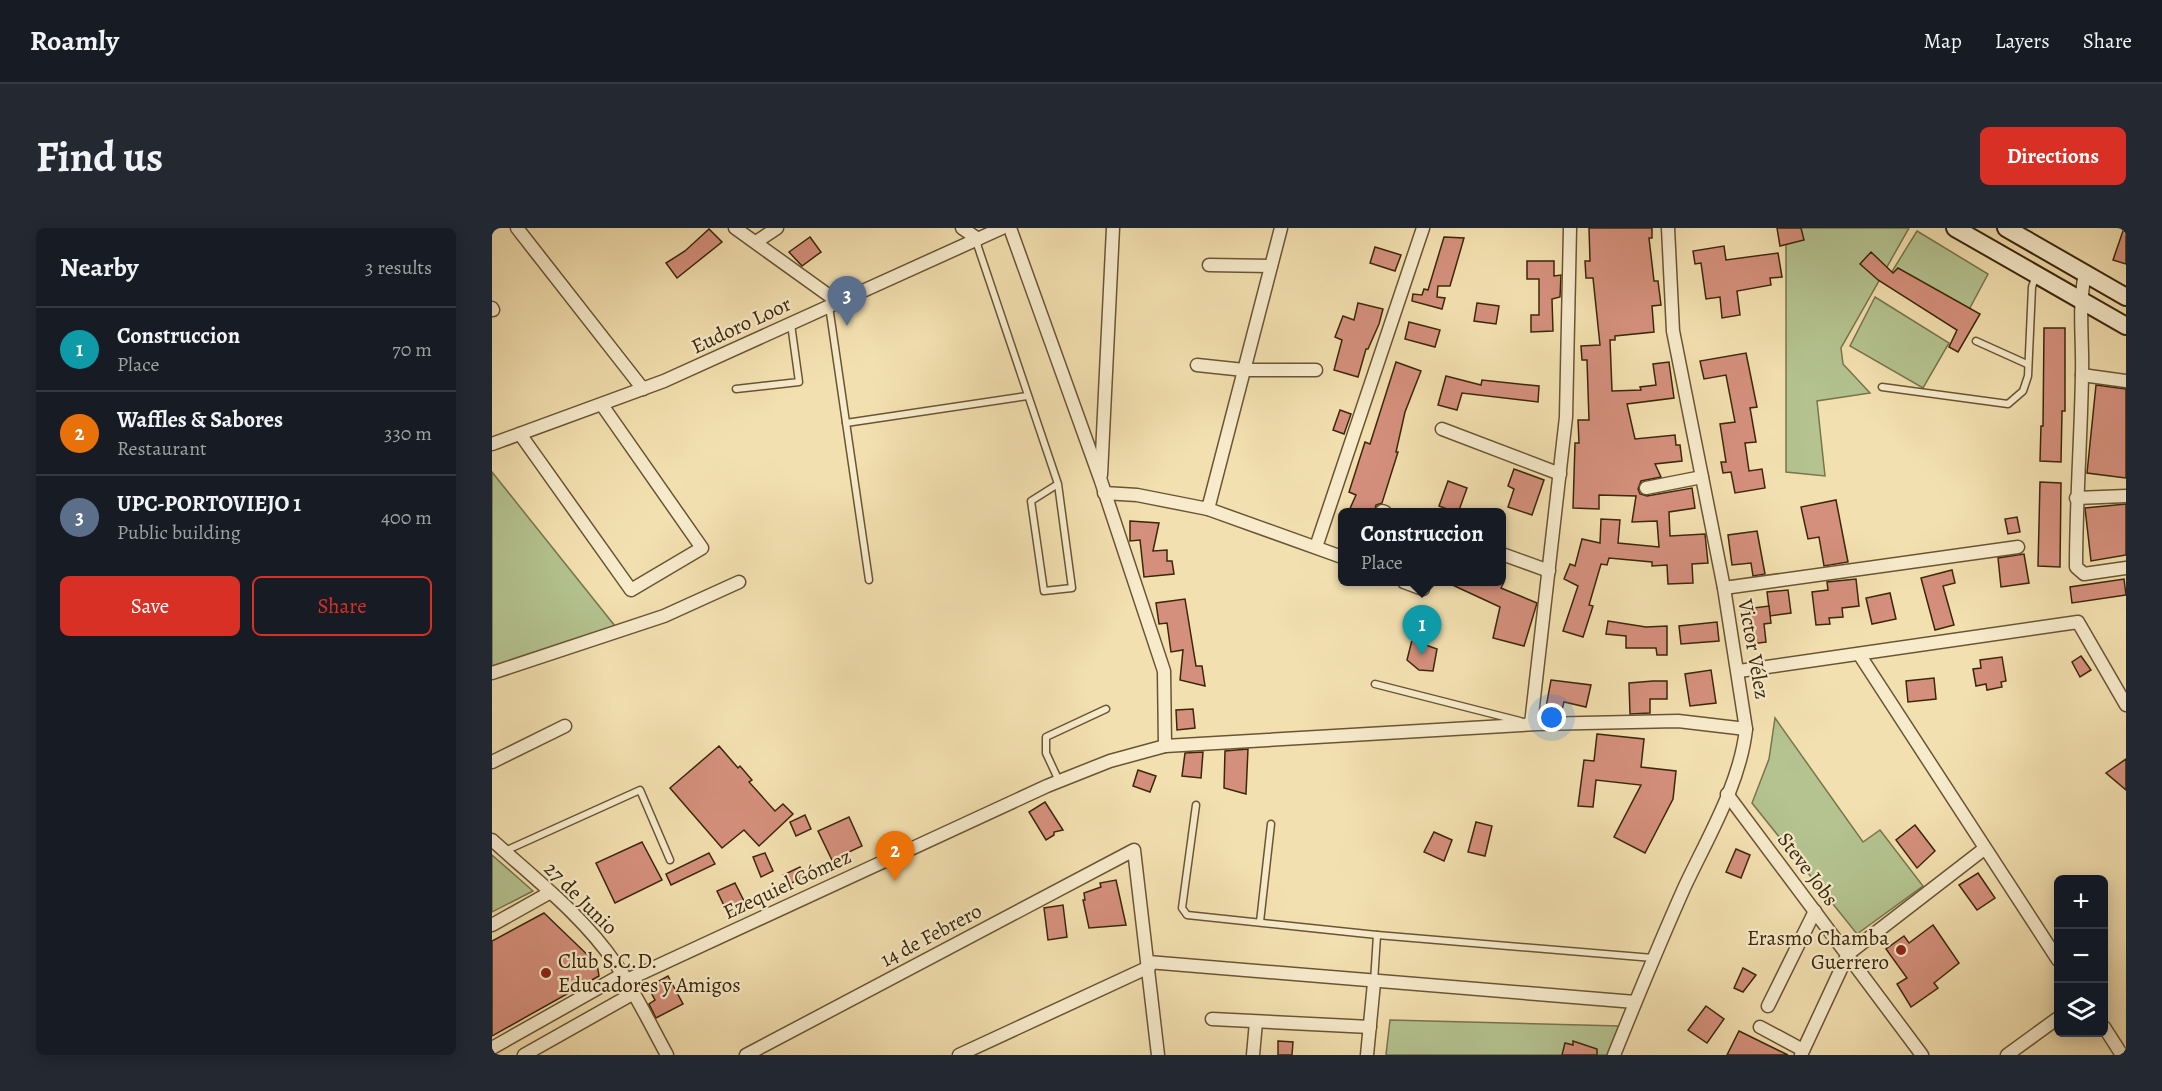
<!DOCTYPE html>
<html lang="en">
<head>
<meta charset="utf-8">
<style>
  body { margin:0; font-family:Alegreya,serif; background:#242831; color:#f1f3f6 }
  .controls { position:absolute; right:18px; bottom:18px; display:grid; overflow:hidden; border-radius:9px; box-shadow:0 3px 15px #0003 }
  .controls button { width:54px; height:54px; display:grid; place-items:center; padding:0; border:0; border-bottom:2px solid #363941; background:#171b24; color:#f1f3f6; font:30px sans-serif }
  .you { position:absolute; left:1060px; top:490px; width:21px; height:21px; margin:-15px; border:4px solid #fff; border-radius:50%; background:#1a73e8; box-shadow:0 0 0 9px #1a73e833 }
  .badge { display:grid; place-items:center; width:39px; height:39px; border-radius:50%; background:#d93025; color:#fff; font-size:20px; font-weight:700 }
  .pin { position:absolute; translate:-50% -50px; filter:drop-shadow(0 2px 3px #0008) }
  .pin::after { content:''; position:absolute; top:32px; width:21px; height:18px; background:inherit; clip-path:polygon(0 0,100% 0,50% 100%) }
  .popup { position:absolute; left:846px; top:280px; width:168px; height:78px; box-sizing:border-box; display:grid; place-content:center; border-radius:9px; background:#171b24; filter:drop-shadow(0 2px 4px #0005); font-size:20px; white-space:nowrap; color:#9ea1a6 }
  .popup b { font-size:22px; color:#f1f3f6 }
  .popup::after { content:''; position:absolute; left:50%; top:100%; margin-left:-12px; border:12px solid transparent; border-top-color:#171b24 }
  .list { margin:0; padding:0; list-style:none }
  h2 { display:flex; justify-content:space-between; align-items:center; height:78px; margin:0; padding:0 24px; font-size:26px }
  h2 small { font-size:20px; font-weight:400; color:#9ea1a6 }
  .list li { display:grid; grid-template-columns:39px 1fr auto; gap:18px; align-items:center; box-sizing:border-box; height:84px; padding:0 24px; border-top:2px solid #363941 }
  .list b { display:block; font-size:22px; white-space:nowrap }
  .list p { margin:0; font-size:20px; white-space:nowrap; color:#9ea1a6 }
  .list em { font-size:20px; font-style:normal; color:#9ea1a6 }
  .actions { display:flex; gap:12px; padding:18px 24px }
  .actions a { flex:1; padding:14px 0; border:2px solid #d93025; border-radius:9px; text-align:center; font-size:21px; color:#d93025 }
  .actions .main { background:#d93025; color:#fff }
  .icon { flex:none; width:33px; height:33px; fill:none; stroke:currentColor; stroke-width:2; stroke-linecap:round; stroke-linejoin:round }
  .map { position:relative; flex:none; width:1634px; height:827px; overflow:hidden; border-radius:9px }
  header { display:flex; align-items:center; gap:36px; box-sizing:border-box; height:84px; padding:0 30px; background:#171b24; border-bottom:2px solid #363941 }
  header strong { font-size:28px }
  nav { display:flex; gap:33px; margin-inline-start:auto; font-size:21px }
  .intro { display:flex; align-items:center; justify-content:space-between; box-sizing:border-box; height:144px; padding:0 36px }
  h1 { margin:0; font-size:42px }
  .button { padding:15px 27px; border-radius:9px; background:#d93025; color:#fff; font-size:21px; font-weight:700 }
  main { display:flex; gap:36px; padding:0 36px }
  aside { flex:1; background:#171b24; border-radius:9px; box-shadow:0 3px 15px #0003 }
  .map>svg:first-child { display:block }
</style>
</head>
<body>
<header>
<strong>Roamly</strong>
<nav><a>Map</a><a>Layers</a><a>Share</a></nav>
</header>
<div class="intro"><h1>Find us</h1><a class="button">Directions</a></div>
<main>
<aside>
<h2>Nearby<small>3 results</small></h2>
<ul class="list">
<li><span class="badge" style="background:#0f9aa8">1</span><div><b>Construccion</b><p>Place</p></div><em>70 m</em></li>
<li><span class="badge" style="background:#e8710a">2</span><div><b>Waffles &amp; Sabores</b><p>Restaurant</p></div><em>330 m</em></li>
<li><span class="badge" style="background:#5c6f8a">3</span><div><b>UPC-PORTOVIEJO 1</b><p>Public building</p></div><em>400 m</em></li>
</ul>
<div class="actions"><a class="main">Save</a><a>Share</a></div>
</aside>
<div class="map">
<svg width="1634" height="827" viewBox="0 0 1634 827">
  <rect width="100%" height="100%" fill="#f3e0b0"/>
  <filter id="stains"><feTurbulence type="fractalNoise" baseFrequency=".00333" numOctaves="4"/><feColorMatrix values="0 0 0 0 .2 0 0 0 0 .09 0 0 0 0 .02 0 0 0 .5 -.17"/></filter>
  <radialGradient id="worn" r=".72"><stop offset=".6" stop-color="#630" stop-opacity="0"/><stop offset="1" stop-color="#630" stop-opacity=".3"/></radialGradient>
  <g fill="#b4c390" stroke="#78754c" stroke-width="1.5">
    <polygon points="1294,0 1417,0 1349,120 1351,136 1378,165 1325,173 1333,248 1294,244"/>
    <polygon points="1425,3 1496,46 1472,91 1396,50"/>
    <polygon points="1383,69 1457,115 1431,160 1358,118"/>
    <polygon points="0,244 123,398 0,439"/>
    <polygon points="1283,490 1371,614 1388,602 1431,658 1365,706 1260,575 1277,531"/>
    <polygon points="0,627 41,663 0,684"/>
    <polygon points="898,792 1127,798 1115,827 894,827"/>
  </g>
  <g fill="#d5907d" stroke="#3b2709" stroke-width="1.5">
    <polygon points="1097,0 1160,0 1160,10 1157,10 1162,53 1166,53 1169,77 1160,78 1162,104 1123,108 1123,112 1118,112 1120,163 1149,162 1148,159 1164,157 1161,136 1177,134 1182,170 1135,176 1143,211 1183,207 1184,217 1188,217 1190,233 1163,236 1169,249 1149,253 1146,261 1148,266 1155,268 1200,260 1203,280 1177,284 1178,308 1213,306 1216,335 1200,336 1201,355 1176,356 1175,337 1160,338 1160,334 1117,330 1115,337 1109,336 1097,377 1101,378 1091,409 1071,403 1086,358 1072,351 1078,336 1083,338 1090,311 1108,315 1109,291 1128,292 1126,315 1167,319 1165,293 1140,294 1144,268 1107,267 1107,281 1081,280 1083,215 1087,215 1086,192 1097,192 1095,132 1090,132 1089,118 1108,117 1101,50 1094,50 1093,33 1098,33"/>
    <polygon points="1285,0 1309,0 1312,12 1288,18"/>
    <polygon points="1632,0 1634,0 1634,36 1621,32"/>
    <polygon points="217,1 230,14 185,50 174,35 193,23"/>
    <polygon points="318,9 329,24 310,38 297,24"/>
    <polygon points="952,9 972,10 958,58 946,58 945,69 953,70 950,81 920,73 921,66 930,67 932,61 936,62"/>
    <polygon points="1232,18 1234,32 1286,25 1290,49 1278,50 1279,57 1245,63 1248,87 1230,90 1228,69 1214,71 1209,35 1203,36 1201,23"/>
    <polygon points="883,19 909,27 903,43 878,35"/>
    <polygon points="1379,24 1401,45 1406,40 1488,86 1466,124 1457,119 1465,102 1386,52 1368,36"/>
    <polygon points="1035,33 1062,33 1062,48 1069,47 1068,69 1060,71 1061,103 1039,104 1039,87 1047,87 1047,51 1035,51"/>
    <polygon points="866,75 891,81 887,96 876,121 874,121 866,149 842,142 850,112 843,109 851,88 862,92"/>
    <polygon points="985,75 1007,78 1004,96 982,93"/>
    <polygon points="917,94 948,102 943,119 913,111"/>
    <polygon points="1552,100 1573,100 1573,183 1570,183 1569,234 1548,233 1549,198 1551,198"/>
    <polygon points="1254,125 1265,179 1258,180 1264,214 1253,215 1257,243 1270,241 1273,260 1243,265 1239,244 1231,245 1229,234 1234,234 1228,196 1243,194 1234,147 1212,151 1208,133"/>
    <polygon points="904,134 929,143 913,184 904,224 906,224 890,275 884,277 882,285 856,285 864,267 857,264 873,214 878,216"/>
    <polygon points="954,148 989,157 990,152 1047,158 1046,174 970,165 965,182 946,177"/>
    <polygon points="1604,157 1634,161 1634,250 1595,245"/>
    <polygon points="848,182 859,186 852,206 841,202"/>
    <polygon points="1022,241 1052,252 1040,287 1016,279 1022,261 1016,258"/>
    <polygon points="956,253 975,260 966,285 947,278"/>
    <polygon points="1548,254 1569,255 1568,339 1546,338"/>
    <polygon points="1344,272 1356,334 1332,338 1327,309 1316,311 1309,279"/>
    <polygon points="1634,276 1634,327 1599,333 1593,280"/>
    <polygon points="1525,289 1528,304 1516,306 1513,291"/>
    <polygon points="638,293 667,295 661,323 675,322 675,333 680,333 682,346 652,349 648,312 638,313"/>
    <polygon points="1265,303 1273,346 1261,348 1259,335 1240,337 1236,307"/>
    <polygon points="1532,326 1537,355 1509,359 1506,330"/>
    <polygon points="1460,342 1463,355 1451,358 1462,397 1443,402 1429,350"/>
    <polygon points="1364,351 1367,378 1350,380 1351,389 1337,390 1338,396 1324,397 1320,364 1336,362 1335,354"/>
    <polygon points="1632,351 1634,367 1580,375 1578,359"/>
    <polygon points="954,354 1012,354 1009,360 1045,375 1032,418 1001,410 1008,379"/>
    <polygon points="1296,362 1299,385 1278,388 1275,364"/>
    <polygon points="1398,365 1404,391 1380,396 1374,370"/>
    <polygon points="693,371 704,438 710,438 713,458 688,452 691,422 679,424 675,395 667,396 664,375"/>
    <polygon points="1277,378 1279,395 1272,396 1274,414 1259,416 1254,381"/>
    <polygon points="1116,393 1154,399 1175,398 1175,427 1165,427 1164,420 1134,420 1134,408 1114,406"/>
    <polygon points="1225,394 1227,413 1189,416 1187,398"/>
    <polygon points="920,412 945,421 941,443 927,442 915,432"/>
    <polygon points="1589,428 1599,442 1588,449 1580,434"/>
    <polygon points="1510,429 1514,453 1509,454 1510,459 1495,462 1494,456 1484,458 1481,441 1489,440 1488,432"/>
    <polygon points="1219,442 1224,475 1198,478 1193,446"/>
    <polygon points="1442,450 1444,471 1416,474 1414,453"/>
    <polygon points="1059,452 1099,457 1094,479 1072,474 1070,482 1054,479"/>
    <polygon points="1161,453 1175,453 1175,471 1158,471 1158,485 1138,486 1137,455"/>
    <polygon points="701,481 703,500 685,502 684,482"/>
    <polygon points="1105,506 1152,511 1149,539 1184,543 1181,571 1153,625 1122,609 1149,557 1104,552 1101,579 1086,578 1092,532 1102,533"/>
    <polygon points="227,518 246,540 248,538 260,552 257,554 283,583 291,576 301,586 267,618 252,602 230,620 178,560"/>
    <polygon points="756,521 754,566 732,560 733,523"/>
    <polygon points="711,524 709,550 690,548 693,525"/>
    <polygon points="1634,531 1634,562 1614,545"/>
    <polygon points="646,542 664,548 658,564 641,558"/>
    <polygon points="553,574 571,602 562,604 562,607 554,612 537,584"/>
    <polygon points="313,587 319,601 304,608 298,594"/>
    <polygon points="357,589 370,618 340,632 326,603"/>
    <polygon points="984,594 1000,598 993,628 976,624"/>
    <polygon points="1423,597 1443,623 1425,640 1404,612"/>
    <polygon points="942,604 960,612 952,633 932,624"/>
    <polygon points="150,614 170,652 123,675 104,635"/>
    <polygon points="1244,621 1258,627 1249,650 1234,644"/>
    <polygon points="217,625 223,636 179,657 174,646"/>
    <polygon points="273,625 281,643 269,649 261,629"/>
    <polygon points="308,639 313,648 296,657 291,647"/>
    <polygon points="1486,645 1503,670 1485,682 1467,657"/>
    <polygon points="624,652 634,697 597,700 591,672 593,672 592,665 609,659 608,655"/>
    <polygon points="243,655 256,681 238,690 225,663"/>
    <polygon points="571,677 575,709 556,712 552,680"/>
    <polygon points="52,685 105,736 107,748 0,808 0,713"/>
    <polygon points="1441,697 1467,735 1442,755 1446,760 1419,779 1405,756 1415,750 1394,721 1412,708 1417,715"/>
    <polygon points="1251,740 1264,747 1251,764 1242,760"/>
    <polygon points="176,748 191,776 164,790 157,776 163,772 156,759"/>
    <polygon points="1214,778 1232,791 1215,815 1196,802"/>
    <polygon points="1247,803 1296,827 1235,827"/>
    <polygon points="786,813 801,814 800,827 786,827"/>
    <polygon points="1081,813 1105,821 1105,827 1070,827 1073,815 1081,817"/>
  </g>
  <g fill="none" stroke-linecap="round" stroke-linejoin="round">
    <defs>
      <g id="lane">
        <polyline points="484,13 566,256 580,360 552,363 539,273 566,256"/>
        <polyline points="337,78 377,352"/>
        <polyline points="1484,113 1535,136"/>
        <polyline points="1390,159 1516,176 1531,163 1536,148 1540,59 1544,47"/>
        <polyline points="244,161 307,154 299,96"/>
        <polyline points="354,195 535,168"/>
        <polyline points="883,456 1028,493"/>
        <polyline points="567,553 554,525 554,509 614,481"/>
        <polyline points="704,577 690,680 695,687 885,707 1161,730"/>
        <polyline points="13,623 148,562 178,632"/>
        <polyline points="768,694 779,596"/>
        <polyline points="882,754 885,707"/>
      </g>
      <g id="street">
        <polyline points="25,0 151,161"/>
        <polyline points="243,0 346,74"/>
        <polyline points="470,0 486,11"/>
        <polyline points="518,0 609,253 672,443 673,518"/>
        <polyline points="264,14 285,0"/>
        <polyline points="717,37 779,38"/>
        <path d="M1593 46C1586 79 1591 112 1590 146 1589 210 1584 274 1584 339L1592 346 1634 340"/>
        <polyline points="0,80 1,82"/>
        <polyline points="705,137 752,142 824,142"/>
        <polyline points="1590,147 1634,153"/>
        <polyline points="950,201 1068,246"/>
        <polyline points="28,206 139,362 210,320 110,177"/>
        <polyline points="0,216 172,153 510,0"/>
        <polyline points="609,247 621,0"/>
        <polyline points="1154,260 1210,249"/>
        <polyline points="612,265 645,267 716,281 789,0"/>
        <polyline points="1584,270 1634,268"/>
        <polyline points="717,276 716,281 850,329"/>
        <polyline points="890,283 893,284"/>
        <polyline points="824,319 931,0"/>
        <polyline points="1010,326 1057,343"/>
        <polyline points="912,354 931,361"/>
        <polyline points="1232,360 1526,319"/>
        <polyline points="1367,426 1566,732"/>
        <polyline points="1247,443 1586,394 1634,477"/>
        <polyline points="0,445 172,388 247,354"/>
        <polyline points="1039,496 1074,189 1078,0"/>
        <polyline points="0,534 73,498"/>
        <polyline points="1235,566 1430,827"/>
        <path d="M0 612C42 650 91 688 123 735 143 764 158 796 175 827"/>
        <polyline points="0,697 57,665"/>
        <polyline points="135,752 555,558 618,533 673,518 1045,496 1186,493 1254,501"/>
        <polyline points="1276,778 1323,683"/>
        <polyline points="720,791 878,799"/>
        <polyline points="1268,799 1311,822"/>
        <polyline points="1612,799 1630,827"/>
        <polyline points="0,820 131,746"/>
        <polyline points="32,827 142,765"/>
        <polyline points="254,827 642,622 666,827"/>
        <polyline points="467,827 657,739 656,734 1143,774"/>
        <polyline points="761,827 764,794"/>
        <polyline points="875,827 882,755"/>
        <path d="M1122 827C1145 770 1168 714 1193 658 1216 609 1248 556 1254 501L1232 360 1181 103 1176 0"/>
        <polyline points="1309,827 1356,726 1492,621"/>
        <polyline points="1515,827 1566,790"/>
      </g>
      <g id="secondary">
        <polyline points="1463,0 1634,98"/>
        <polyline points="1514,0 1634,69"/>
      </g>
    </defs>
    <use href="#lane" stroke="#695533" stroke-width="9"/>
    <use href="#street" stroke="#695533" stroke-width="15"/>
    <use href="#secondary" stroke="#3b2709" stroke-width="20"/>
    <use href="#lane" stroke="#f7ebcc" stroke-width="6"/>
    <use href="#street" stroke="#f7ebcc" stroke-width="12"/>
    <use href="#secondary" stroke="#f7ebcc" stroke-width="16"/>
  </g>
  <g fill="#8f2418" stroke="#f7ebcc" stroke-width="2">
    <circle cx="1409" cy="722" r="6"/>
    <circle cx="54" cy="745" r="6"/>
  </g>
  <g text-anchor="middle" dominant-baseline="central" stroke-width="4.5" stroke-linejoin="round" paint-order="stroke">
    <g font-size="21" fill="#3b2709" stroke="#f7ebcc">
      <text transform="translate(249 97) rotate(-25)">Eudoro Loor</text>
      <text transform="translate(1262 421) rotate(80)">Victor Vélez</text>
      <text transform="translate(1316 641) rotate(53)">Steve Jobs</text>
      <text transform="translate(295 656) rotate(-25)">Ezequiel Gómez</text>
      <text transform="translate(89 670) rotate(45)">27 de Junio</text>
      <text transform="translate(439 707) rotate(-28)">14 de Febrero</text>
    </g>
    <g font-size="21" fill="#3b2709" stroke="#f7ebcc" text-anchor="end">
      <text x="1397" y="710">Erasmo Chamba<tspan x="1397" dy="24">Guerrero</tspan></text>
      <text x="66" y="733" text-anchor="start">Club S.C.D.<tspan x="66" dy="24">Educadores y Amigos</tspan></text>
    </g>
  </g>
  <rect width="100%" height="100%" filter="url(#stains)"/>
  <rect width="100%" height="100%" fill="url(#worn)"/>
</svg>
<div class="controls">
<button>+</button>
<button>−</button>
<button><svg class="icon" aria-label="layers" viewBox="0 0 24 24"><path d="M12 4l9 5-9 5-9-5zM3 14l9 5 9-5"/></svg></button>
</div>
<div class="you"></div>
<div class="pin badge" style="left:930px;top:427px;background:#0f9aa8">1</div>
<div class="popup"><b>Construccion</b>Place</div>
<div class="pin badge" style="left:403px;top:653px;background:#e8710a">2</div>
<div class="pin badge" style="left:355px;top:98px;background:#5c6f8a">3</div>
</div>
</main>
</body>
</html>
